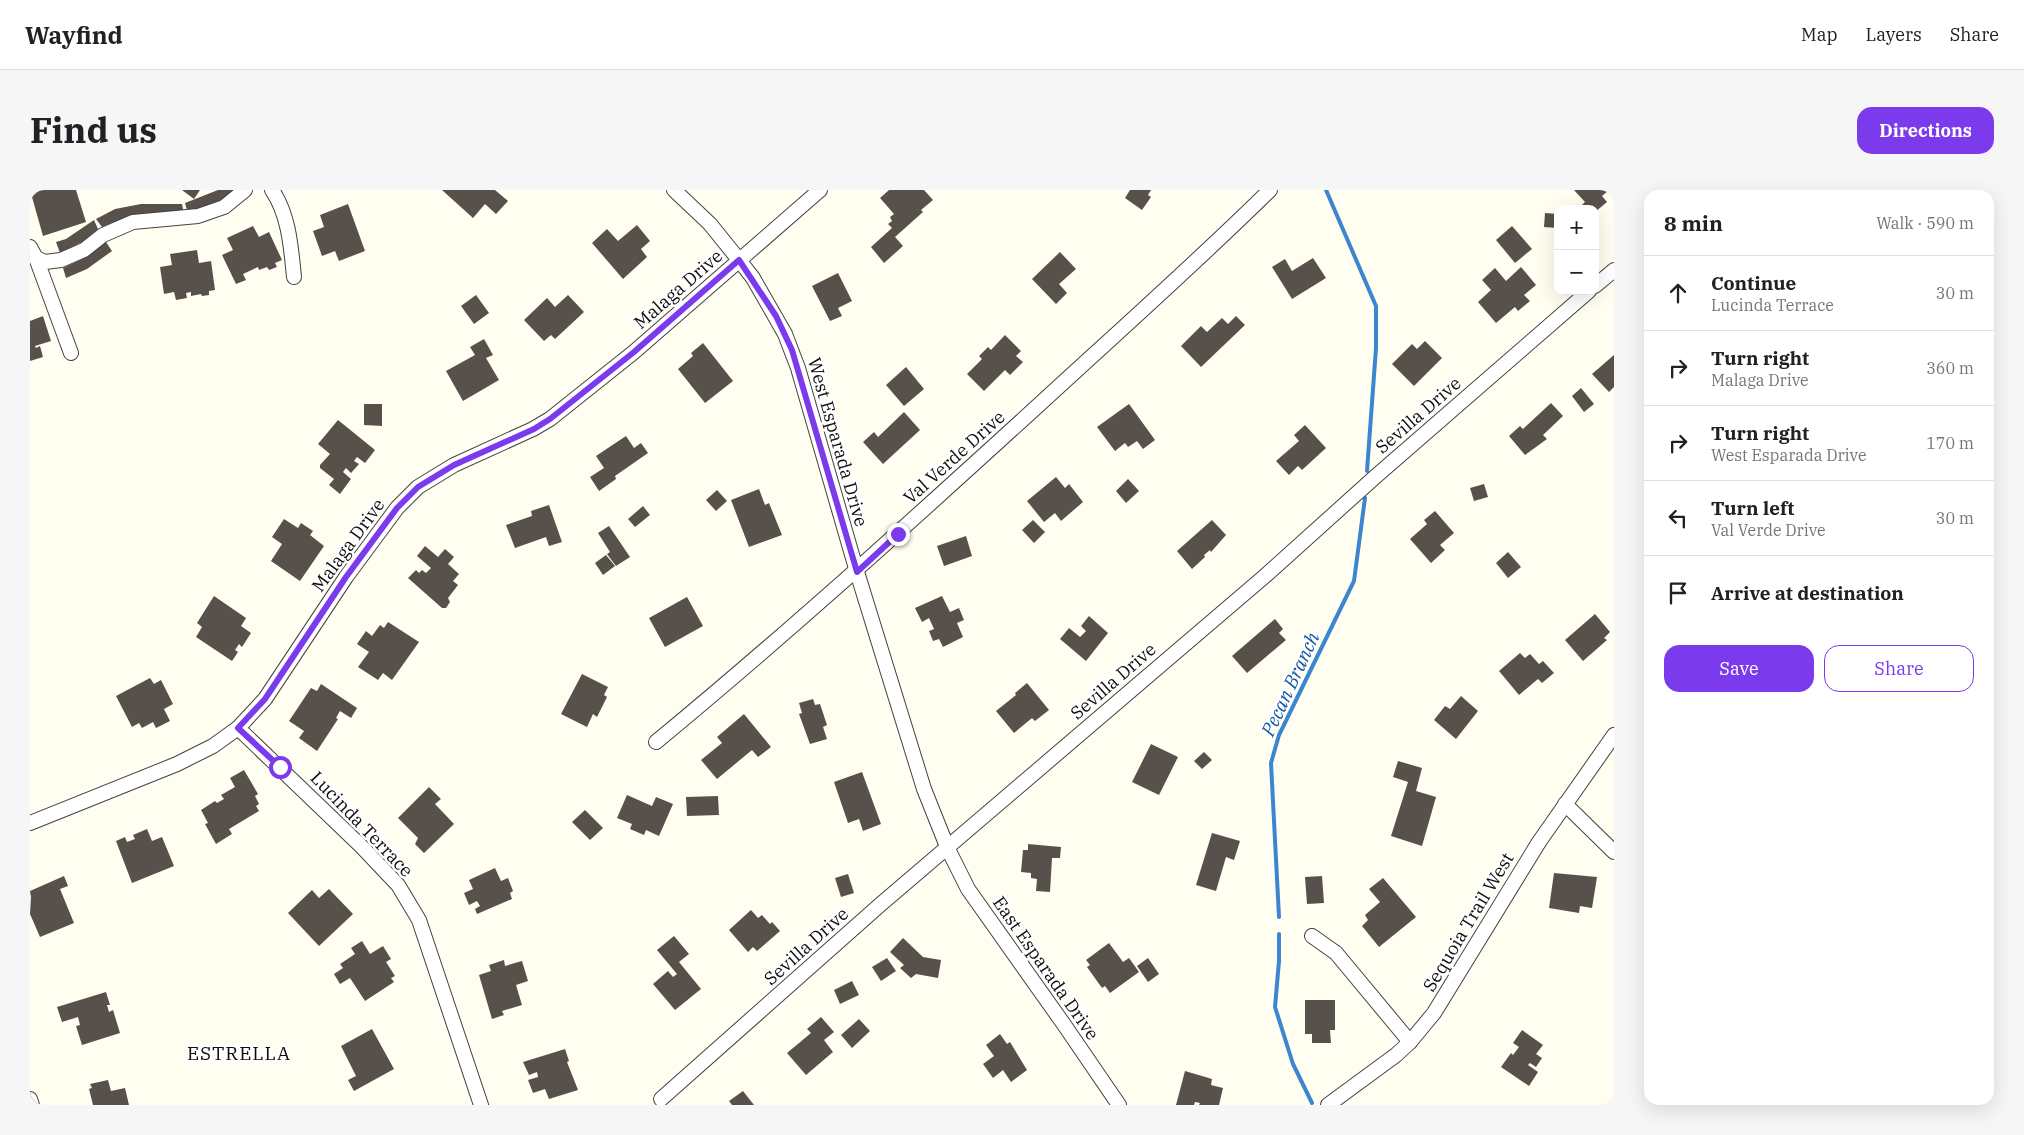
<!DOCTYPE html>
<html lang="en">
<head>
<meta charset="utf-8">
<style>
  body { margin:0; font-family:"IBM Plex Serif",serif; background:#f6f6f6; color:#202124 }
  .controls { position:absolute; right:15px; top:15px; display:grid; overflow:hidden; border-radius:10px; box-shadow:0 5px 20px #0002 }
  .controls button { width:45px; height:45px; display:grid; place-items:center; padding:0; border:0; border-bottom:1px solid #e0e0e0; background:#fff; color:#202124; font:25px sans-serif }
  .stop { position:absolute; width:15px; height:15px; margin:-11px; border:4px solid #7c3aed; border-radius:50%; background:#fff }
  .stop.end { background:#7c3aed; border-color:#fff; box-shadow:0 1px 5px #0008 }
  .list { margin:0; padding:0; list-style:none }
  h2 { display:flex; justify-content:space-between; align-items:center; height:65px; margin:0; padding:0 20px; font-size:21px }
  h2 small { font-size:16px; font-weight:400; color:#757577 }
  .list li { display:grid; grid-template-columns:32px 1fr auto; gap:15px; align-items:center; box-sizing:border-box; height:75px; padding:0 20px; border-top:1px solid #e0e0e0 }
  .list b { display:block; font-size:19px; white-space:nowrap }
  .list p { margin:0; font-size:16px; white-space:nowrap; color:#757577 }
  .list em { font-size:16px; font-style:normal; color:#757577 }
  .actions { display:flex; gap:10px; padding:15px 20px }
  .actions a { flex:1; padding:11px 0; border:1px solid #7c3aed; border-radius:15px; text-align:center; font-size:18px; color:#7c3aed }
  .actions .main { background:#7c3aed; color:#fff }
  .icon { flex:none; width:28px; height:28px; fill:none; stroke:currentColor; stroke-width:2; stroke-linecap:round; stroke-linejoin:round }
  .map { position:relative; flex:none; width:1584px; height:915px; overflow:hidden; border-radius:15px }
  header { display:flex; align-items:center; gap:30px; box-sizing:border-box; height:70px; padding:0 25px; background:#fff; border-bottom:1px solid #e0e0e0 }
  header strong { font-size:24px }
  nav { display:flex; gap:28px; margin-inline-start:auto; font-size:18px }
  .intro { display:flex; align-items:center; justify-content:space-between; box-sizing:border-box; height:120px; padding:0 30px }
  h1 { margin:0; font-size:35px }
  .button { padding:12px 22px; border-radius:15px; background:#7c3aed; color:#fff; font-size:18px; font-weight:700 }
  main { display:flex; gap:30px; padding:0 30px }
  aside { flex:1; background:#fff; border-radius:15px; box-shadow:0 5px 20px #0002 }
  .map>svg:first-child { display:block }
</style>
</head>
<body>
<header>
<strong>Wayfind</strong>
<nav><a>Map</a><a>Layers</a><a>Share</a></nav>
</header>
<div class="intro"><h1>Find us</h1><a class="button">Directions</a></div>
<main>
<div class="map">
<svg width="1584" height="915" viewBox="0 0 1584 915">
  <rect width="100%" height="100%" fill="#fffef1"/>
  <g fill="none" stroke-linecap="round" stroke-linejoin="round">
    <g stroke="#3b86cf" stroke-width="4">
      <polyline points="1296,0 1346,116 1346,158 1337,281"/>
      <polyline points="1249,727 1241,573 1249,545 1324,391 1335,308"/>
      <polyline points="1249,744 1249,771 1245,817 1263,874 1282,913"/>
    </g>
  </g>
  <g fill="#58514b">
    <polygon points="0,0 46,0 56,32 13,46"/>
    <polygon points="152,0 170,0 164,9"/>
    <polygon points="188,0 205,0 185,14 158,24 155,13"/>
    <polygon points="412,0 465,0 478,11 466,24 455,14 443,28"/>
    <polygon points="859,0 894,0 903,10 891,20 893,22 865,47 873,56 854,73 841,57 862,38 858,34 862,31 860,27 864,24 850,8"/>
    <polygon points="1100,0 1121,0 1118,5 1121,7 1112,20 1095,8"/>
    <polygon points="1544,0 1584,0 1584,2 1581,4 1578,1 1572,6 1577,12 1565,22 1565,19 1553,19 1551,16 1555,12"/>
    <polygon points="111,14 152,14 154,24 97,27 72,37 66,29 85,19"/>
    <polygon points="318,14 335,61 309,71 305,61 292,66 283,41 294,37 290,25"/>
    <polygon points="1515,23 1528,24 1528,38 1514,37"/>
    <polygon points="64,30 68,39 52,52 30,63 26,52 36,49"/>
    <polygon points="607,35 620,51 611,59 617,67 593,89 562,53 577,39 588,51"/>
    <polygon points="223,36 229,47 239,42 252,70 245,73 247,77 239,80 237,77 229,80 228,77 213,84 216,90 206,94 192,65 203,60 197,48"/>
    <polygon points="1482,36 1502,59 1485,73 1466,50"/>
    <polygon points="76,52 82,61 57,79 36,88 33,78 52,69"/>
    <polygon points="167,60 169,73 181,71 185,100 179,101 179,105 172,106 171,104 161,106 161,102 156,103 157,108 146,110 144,102 134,104 130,77 142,75 140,64"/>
    <polygon points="1030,62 1046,79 1029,94 1037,103 1026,114 1002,89"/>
    <polygon points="1283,68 1296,88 1262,109 1242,77 1255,69 1262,81"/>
    <polygon points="1491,77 1506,95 1494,105 1500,111 1488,121 1485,117 1466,133 1448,112 1461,100 1452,90 1465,78 1476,91"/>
    <polygon points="808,83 822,111 808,118 812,126 800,131 782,96"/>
    <polygon points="446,105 459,123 444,134 431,116"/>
    <polygon points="538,105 554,122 525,149 521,145 514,151 494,130 517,108 525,117"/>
    <polygon points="13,126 21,151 5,156 6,158 10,156 13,167 0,171 0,131"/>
    <polygon points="1206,126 1215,135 1171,177 1151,156 1171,136 1177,142 1192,128 1198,134"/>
    <polygon points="975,145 991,161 986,166 993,172 980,185 975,180 954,201 937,184 952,169 949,166 958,157 961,160"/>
    <polygon points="454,149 463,165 456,168 469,190 433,211 416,181 445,165 440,157"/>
    <polygon points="1395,151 1412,168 1384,196 1362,174 1382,154 1387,159"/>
    <polygon points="673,153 703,191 675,213 648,179 663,166 661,163"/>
    <polygon points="1584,165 1584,197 1579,202 1562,184"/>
    <polygon points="876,177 894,199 874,216 856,195"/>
    <polygon points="1551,198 1564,214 1554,222 1542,206"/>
    <polygon points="1521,213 1533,226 1513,245 1517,249 1495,265 1479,246 1490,236 1493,239"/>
    <polygon points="334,214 352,214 352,236 334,235"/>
    <polygon points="1099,214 1125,250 1113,259 1107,251 1098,257 1095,253 1085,261 1067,237"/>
    <polygon points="874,222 890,240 853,274 833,252 844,242 848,247"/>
    <polygon points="308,230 345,260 335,273 327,267 324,271 329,274 321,283 316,278 313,282 321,289 310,304 299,295 304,289 290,278 290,275 300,264 288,254"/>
    <polygon points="1275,235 1296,258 1272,280 1268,276 1259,285 1246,271 1269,251 1264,245"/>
    <polygon points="596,246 604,258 611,253 618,263 585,286 586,289 569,301 560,287 574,278 566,266"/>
    <polygon points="1026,287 1035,298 1039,294 1053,312 1031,331 1025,323 1014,332 997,311"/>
    <polygon points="1098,289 1109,301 1096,313 1086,301"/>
    <polygon points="1454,294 1458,307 1444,311 1440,298"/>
    <polygon points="729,299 735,315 739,313 752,345 719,357 701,310"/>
    <polygon points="687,300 697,311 686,321 676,310"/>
    <polygon points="519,315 532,352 519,356 516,347 485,358 476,335 502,326 501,321"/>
    <polygon points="613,316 620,325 605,337 598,329"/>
    <polygon points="1405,321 1424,343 1410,355 1415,360 1401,373 1380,349 1397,334 1394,330"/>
    <polygon points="254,329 268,338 271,333 283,341 280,345 294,356 270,391 241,371 252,354 242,347"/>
    <polygon points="1003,330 1015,342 1004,353 992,340"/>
    <polygon points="1182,330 1196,345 1181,362 1180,360 1174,365 1175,367 1162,379 1147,361"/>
    <polygon points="579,336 600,367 586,376 577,364 580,362 568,343"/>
    <polygon points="936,346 942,366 914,376 907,356"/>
    <polygon points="395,356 408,367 415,359 424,367 418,374 429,384 423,391 428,395 418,408 420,412 416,418 412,418 378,388 386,380 389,383 392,380 396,383 401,378 387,366"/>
    <polygon points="1478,362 1491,377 1478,388 1466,373"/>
    <polygon points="576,365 585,376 573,385 565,373"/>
    <polygon points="184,406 216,428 211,436 221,443 212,457 209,454 205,460 208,462 202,471 166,447 172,437 167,433"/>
    <polygon points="912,406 920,422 929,418 934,430 927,433 933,447 913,457 909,449 903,451 899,441 904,439 899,428 892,432 885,418"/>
    <polygon points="657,407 673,436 635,457 619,428"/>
    <polygon points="1565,424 1580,442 1574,448 1577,450 1553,471 1535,450"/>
    <polygon points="1059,426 1078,443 1056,471 1030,449 1039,438 1050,447 1056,441 1051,436"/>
    <polygon points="1245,429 1253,439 1249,443 1256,450 1217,483 1202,466"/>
    <polygon points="358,432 389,452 362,490 353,483 348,490 328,477 339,462 327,454 336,441 342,446 350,435 354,438"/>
    <polygon points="1490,463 1495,468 1500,464 1509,474 1513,471 1524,483 1512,493 1508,489 1489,505 1469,481"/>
    <polygon points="552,484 578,497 574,505 577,507 567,527 563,524 557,537 531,524"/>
    <polygon points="120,488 124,494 131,490 143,514 134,519 140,531 126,538 123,532 112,538 109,533 102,537 86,506"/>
    <polygon points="997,493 1019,520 1005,531 1002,528 984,543 966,521 986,505 985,503"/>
    <polygon points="291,494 327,518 321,528 310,521 306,528 308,529 287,561 269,548 274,541 259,531 281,498 287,501"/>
    <polygon points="1431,506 1448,521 1426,549 1404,530 1415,516 1420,519"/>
    <polygon points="783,509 785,515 790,514 797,535 793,537 797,549 780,554 769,524 772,523 769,513"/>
    <polygon points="714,524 741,557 728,567 722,560 687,589 671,570 692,553 687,547"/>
    <polygon points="1121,554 1148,567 1129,605 1102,592"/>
    <polygon points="1174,562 1182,570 1172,579 1164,571"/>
    <polygon points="1368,571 1392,578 1386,601 1406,607 1392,656 1361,646 1378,592 1363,587"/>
    <polygon points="214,580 228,604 225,606 229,614 226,616 229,621 199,639 202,644 186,654 175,634 178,633 171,620 185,611 187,613 194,609 191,605 205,597 200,588"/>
    <polygon points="832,582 851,634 833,641 829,629 818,633 804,592"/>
    <polygon points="399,597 411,609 405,614 424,634 394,663 385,654 388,648 368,628"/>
    <polygon points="597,605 622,616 626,607 643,614 629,646 616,640 614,645 600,639 602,634 587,628"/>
    <polygon points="688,606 689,625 657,626 656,607"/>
    <polygon points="555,620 573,638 560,650 542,632"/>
    <polygon points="117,639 122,651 132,647 144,676 102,693 86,651 95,647 97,652 105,649 103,645"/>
    <polygon points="1182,643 1210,651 1204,670 1196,667 1186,701 1166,695"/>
    <polygon points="998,654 1031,657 1030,668 1022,668 1020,702 1006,701 1007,689 1001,688 1001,683 991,682 993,660 998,660"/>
    <polygon points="465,678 471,691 478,688 483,701 480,703 482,709 447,724 445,719 450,716 447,711 439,715 434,703 443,699 439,690"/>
    <polygon points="1524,683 1567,687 1562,718 1550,716 1549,723 1519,718"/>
    <polygon points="818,684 824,703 811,707 805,688"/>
    <polygon points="34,686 38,696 30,699 44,733 10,747 0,724 1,707 0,701"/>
    <polygon points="1292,686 1294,713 1277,714 1275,687"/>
    <polygon points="1353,688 1386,727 1349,757 1332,736 1338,730 1335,725 1350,712 1339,699"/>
    <polygon points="299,699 323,724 289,756 258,723 282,700 289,708"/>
    <polygon points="721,720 728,728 732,725 740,734 742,732 750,741 727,761 723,757 718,762 699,740"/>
    <polygon points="644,746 659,764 649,772 671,799 645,820 623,794 638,781 643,787 647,784 627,760"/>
    <polygon points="873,748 893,767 911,770 908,788 886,784 881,788 870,778 874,775 860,762"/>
    <polygon points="332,751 340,764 353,756 361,769 356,772 365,786 361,788 364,792 335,811 320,788 310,794 304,784 313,778 310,774 325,764 321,758"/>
    <polygon points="1079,753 1093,772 1099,768 1109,782 1080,803 1075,796 1072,798 1057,777 1060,775 1056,770"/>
    <polygon points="857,768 866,781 851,791 842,777"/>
    <polygon points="1118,768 1129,784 1118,792 1107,776"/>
    <polygon points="474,770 475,776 492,771 498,791 486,795 492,815 472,821 474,825 462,829 449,785 461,781 459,775"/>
    <polygon points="822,791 829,805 810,814 804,800"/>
    <polygon points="76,802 80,815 77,815 79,822 83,820 90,843 52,855 46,836 50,835 48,827 32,832 27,817"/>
    <polygon points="1275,810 1305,810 1305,840 1300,840 1301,853 1282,853 1282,844 1275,844"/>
    <polygon points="791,827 804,842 794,850 803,862 776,885 757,863 781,843 777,839"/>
    <polygon points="829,829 840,841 822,858 811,845"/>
    <polygon points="342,839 364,879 324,901 318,890 326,886 311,856"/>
    <polygon points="1492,840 1513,855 1506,864 1512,868 1506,877 1500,873 1498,875 1508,882 1499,896 1471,877 1481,863 1483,865 1489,857 1483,853"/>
    <polygon points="970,844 977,854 980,852 997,880 981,892 973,880 963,888 953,874 964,866 956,855"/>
    <polygon points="535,859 539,871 537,872 548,900 519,909 515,899 503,903 498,890 508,887 507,882 499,885 493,872"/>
    <polygon points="1155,881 1182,889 1181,895 1193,898 1189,915 1169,915 1170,913 1165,912 1164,915 1146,915"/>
    <polygon points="78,890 81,901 95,898 99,915 63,915 59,899 62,898 60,894"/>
    <polygon points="713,901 724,915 702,915 699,911"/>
  </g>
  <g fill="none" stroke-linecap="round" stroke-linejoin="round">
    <defs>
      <g id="minor">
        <path d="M242 0C259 25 261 57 264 87"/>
        <polyline points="644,0 680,34 709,70 723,88 755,144 768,178 827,382 894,599 918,659 938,699 1035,836 1089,915"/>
        <polyline points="0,57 6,68 15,72 31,70 54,60 73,45 103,32 168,26 194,17 215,0"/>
        <polyline points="6,68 41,163"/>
        <polyline points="1565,96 1584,80"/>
        <polyline points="208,538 331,656 368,695 389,730 451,915"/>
        <path d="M626 552C758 443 885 328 1012 212 1088 142 1166 73 1240 0"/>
        <polyline points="1535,614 1584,662"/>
        <polyline points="0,633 147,574 183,556 208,538 235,509 316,387 367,318 388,297 424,275 503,239 520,229 604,162 790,0"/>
        <polyline points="1282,746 1306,763 1380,852"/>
        <polyline points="0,909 2,915"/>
        <polyline points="631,909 851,714 1235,386 1345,287 1559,101"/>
        <polyline points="1298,915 1366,865 1380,852 1404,823 1509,652 1584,545"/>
      </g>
    </defs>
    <use href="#minor" stroke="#424242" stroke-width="16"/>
    <use href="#minor" stroke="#fff" stroke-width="14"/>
  </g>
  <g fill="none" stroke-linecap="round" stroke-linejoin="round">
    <polyline stroke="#7c3aed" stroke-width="6" points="250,577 208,538 235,509 316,387 367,318 388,297 424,275 504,239 520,229 604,162 709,70 746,126 762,160 827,382 868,344"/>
  </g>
  <g text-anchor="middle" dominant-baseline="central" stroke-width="5" stroke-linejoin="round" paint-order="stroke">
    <g font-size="18" fill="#0f0f0f" stroke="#fff">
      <text transform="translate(648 99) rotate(-41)">Malaga Drive</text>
      <text transform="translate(1388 225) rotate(-41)">Sevilla Drive</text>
      <text transform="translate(808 252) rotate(74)">West Esparada Drive</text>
      <text transform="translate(924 267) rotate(-42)">Val Verde Drive</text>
      <text transform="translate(318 355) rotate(-54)">Malaga Drive</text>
      <text transform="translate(1083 491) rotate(-41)">Sevilla Drive</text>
      <text transform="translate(332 634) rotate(46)">Lucinda Terrace</text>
      <text transform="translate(1438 732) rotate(-59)">Sequoia Trail West</text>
      <text transform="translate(776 756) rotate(-42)">Sevilla Drive</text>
      <text transform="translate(1016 778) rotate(55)">East Esparada Drive</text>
    </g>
    <g font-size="19" font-style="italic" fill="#1558a3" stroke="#fff">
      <text transform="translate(1260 494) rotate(-65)">Pecan Branch</text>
    </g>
    <g font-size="19" letter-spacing="1" fill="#0f0f0f" stroke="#fff">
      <text x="209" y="863">ESTRELLA</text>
    </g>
  </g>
</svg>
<div class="controls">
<button>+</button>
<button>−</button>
</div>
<div class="stop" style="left:250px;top:577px"></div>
<div class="stop end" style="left:868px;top:344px"></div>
</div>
<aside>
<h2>8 min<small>Walk · 590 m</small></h2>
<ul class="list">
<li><svg class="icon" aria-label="ahead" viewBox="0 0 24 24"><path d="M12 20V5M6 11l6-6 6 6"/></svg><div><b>Continue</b><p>Lucinda Terrace</p></div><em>30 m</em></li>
<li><svg class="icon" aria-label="right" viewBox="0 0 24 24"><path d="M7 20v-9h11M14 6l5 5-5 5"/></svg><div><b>Turn right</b><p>Malaga Drive</p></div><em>360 m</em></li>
<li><svg class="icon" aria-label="right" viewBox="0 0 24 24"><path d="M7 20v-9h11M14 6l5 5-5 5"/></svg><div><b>Turn right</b><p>West Esparada Drive</p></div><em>170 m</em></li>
<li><svg class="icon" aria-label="left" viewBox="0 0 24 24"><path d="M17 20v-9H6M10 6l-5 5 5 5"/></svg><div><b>Turn left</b><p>Val Verde Drive</p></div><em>30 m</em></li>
<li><svg class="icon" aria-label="arrive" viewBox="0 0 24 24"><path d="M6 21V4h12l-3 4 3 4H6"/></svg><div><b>Arrive at destination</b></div></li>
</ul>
<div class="actions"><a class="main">Save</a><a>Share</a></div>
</aside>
</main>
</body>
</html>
